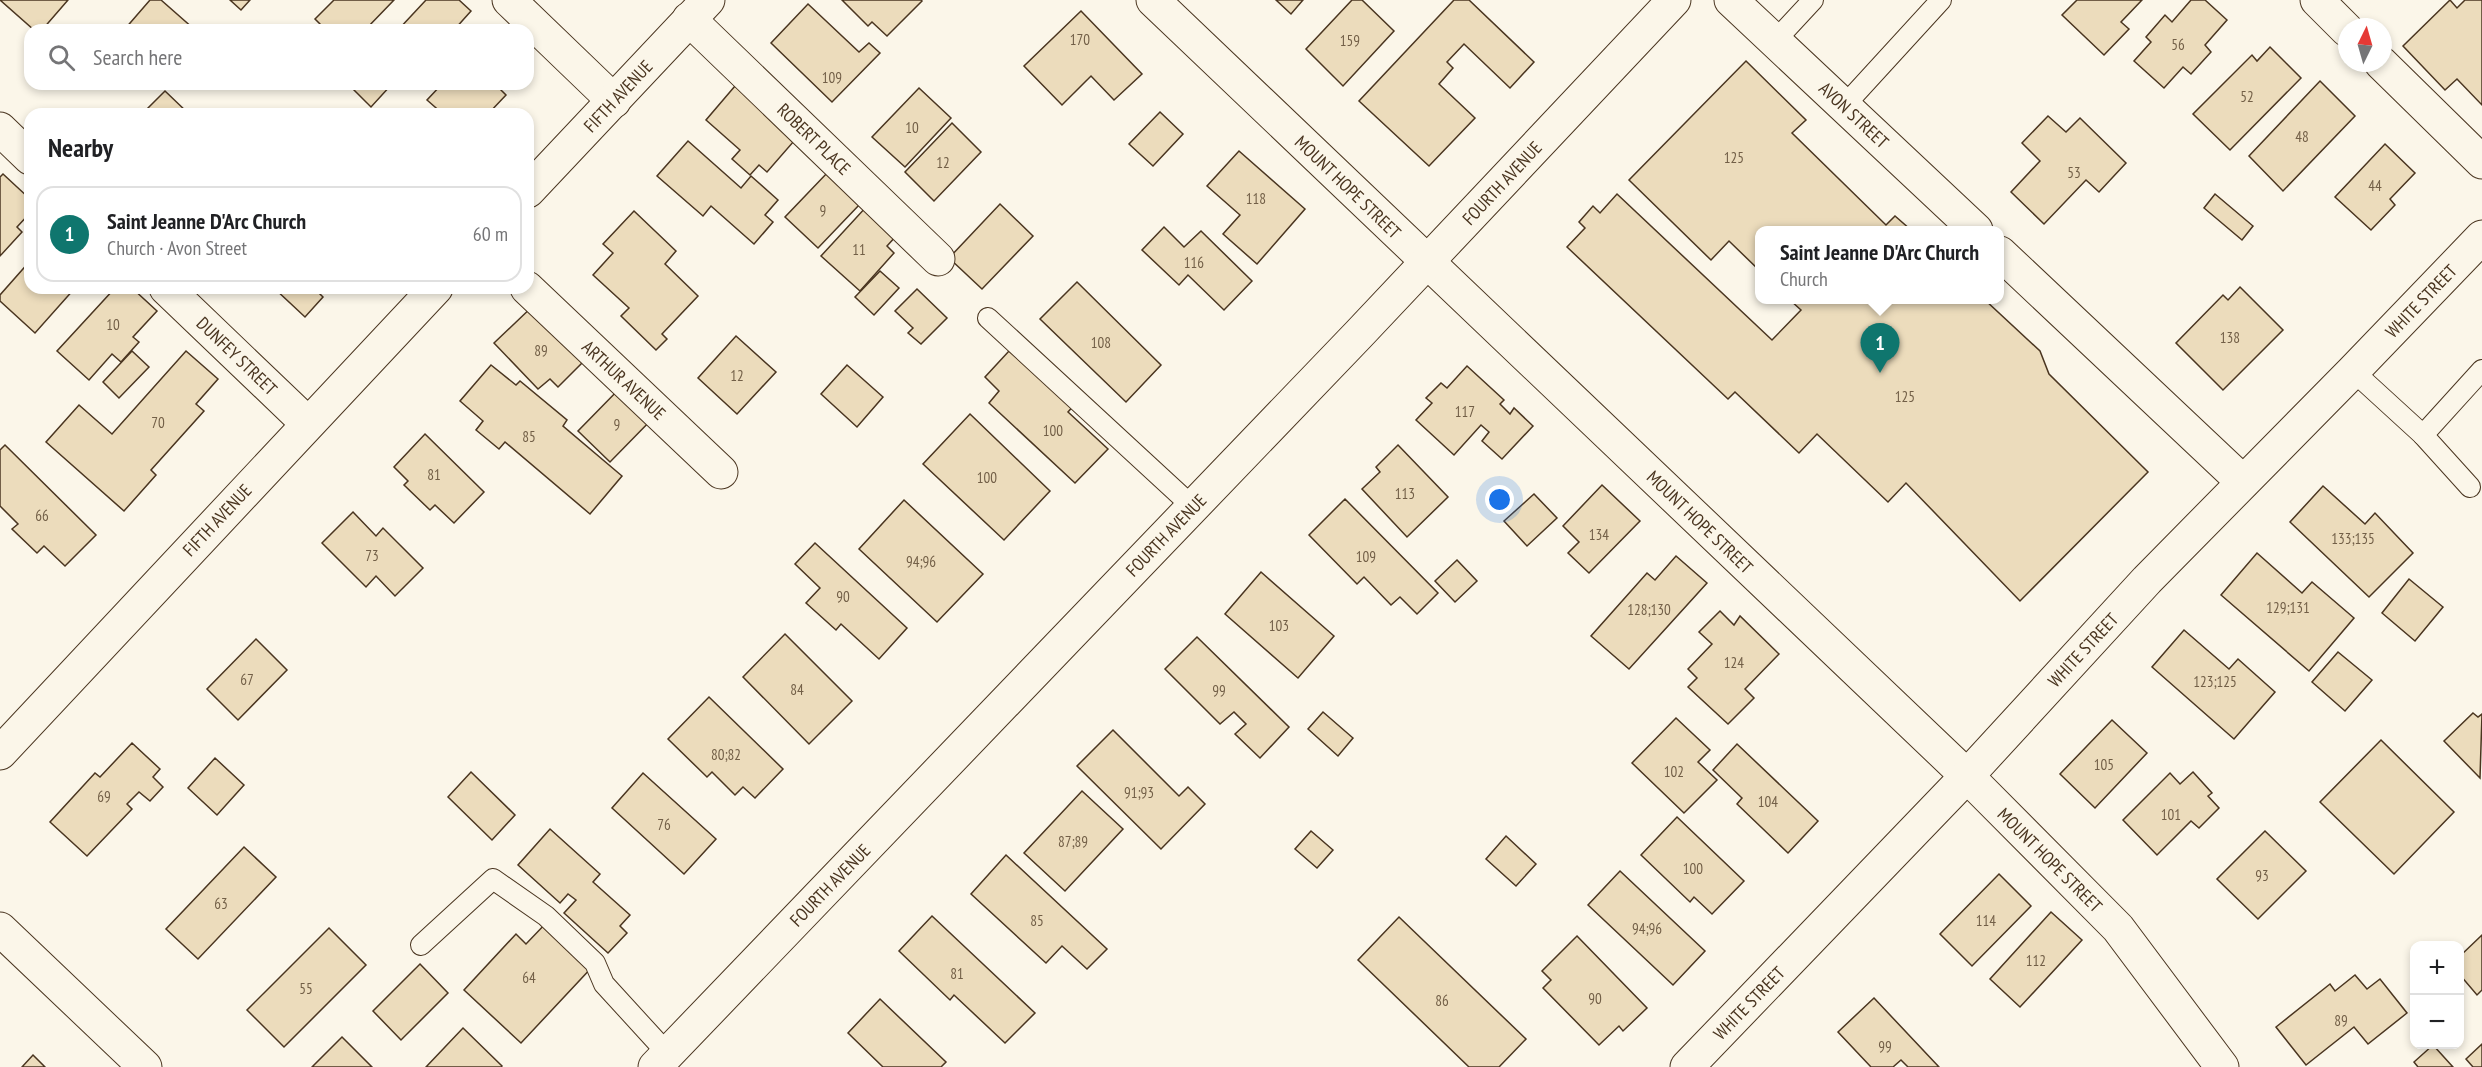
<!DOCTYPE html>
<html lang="en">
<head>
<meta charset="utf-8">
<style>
  body { margin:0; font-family:"PT Sans Narrow",sans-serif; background:#f2f2f2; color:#202124 }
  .controls { position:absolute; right:18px; bottom:18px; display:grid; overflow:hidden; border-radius:12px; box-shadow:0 3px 9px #0003 }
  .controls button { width:54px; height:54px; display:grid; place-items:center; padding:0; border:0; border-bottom:2px solid #e0e0e0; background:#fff; color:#202124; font:30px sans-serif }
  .compass { position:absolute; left:2338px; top:18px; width:54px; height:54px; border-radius:50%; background:#fff; box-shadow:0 3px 9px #0003; rotate:5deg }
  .you { position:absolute; left:1500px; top:500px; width:21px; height:21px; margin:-15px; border:4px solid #fff; border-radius:50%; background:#1a73e8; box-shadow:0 0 0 9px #1a73e833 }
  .badge { display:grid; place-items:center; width:39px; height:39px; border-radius:50%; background:#0f766e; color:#fff; font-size:20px; font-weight:700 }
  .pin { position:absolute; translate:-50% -50px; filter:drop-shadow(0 2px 3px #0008) }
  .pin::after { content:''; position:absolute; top:32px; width:21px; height:18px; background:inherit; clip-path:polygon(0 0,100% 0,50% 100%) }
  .popup { position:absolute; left:1755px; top:226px; width:249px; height:78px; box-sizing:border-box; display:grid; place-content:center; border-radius:12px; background:#fff; filter:drop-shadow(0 2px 4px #0005); font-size:20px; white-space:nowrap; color:#757577 }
  .popup b { font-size:22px; color:#202124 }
  .popup::after { content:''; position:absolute; left:50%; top:100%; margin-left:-12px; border:12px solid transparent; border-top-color:#fff }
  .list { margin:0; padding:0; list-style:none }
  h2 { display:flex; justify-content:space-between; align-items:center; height:78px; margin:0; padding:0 24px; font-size:26px }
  h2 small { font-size:20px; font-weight:400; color:#757577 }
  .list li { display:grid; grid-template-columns:39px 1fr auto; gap:18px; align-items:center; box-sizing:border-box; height:96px; margin:0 12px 12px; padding:0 12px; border:2px solid #e0e0e0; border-radius:18px }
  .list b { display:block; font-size:22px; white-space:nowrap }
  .list p { margin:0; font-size:20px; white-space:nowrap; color:#757577 }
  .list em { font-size:20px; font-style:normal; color:#757577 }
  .icon { flex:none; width:33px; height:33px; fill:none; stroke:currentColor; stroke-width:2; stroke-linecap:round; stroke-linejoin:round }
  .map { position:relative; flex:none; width:2482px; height:1067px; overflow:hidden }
  .search { position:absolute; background:#fff; box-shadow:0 3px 9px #0003; left:24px; top:24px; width:510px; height:66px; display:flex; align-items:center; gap:15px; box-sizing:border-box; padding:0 21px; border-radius:18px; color:#757577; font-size:22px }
  .panel { position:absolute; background:#fff; box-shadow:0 3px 9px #0003; left:24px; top:108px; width:510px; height:186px; border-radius:18px }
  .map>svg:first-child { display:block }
</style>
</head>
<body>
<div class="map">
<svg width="2482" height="1067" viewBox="0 0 2482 1067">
  <rect width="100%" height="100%" fill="#fbf6e9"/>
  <g fill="#ecdcbc" stroke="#4a3520" stroke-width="1.5">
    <polygon points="0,0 68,0 42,30 34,30"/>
    <polygon points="150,0 161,0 194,29 124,30"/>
    <polygon points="230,0 250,0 241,10"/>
    <polygon points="334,0 394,0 365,30 314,30 320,24 315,19"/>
    <polygon points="426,0 459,0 471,11 454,30 398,30"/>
    <polygon points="842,0 921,0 922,1 887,36 872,22 868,26"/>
    <polygon points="1276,0 1303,0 1291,14"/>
    <polygon points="1352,0 1362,0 1394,31 1343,86 1306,49"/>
    <polygon points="1454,0 1469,0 1534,62 1510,88 1464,44 1447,62 1453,68 1439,84 1475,118 1429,166 1359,101"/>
    <polygon points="2077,0 2142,0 2121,22 2129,29 2104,55 2062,15"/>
    <polygon points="2191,0 2205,0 2227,20 2205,45 2211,52 2191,74 2183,67 2164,88 2134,61 2151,42 2146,37 2165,15 2172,22"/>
    <polygon points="2450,0 2457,8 2465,0 2482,0 2482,105 2457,79 2445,90 2403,46"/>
    <polygon points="808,4 859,52 869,43 880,53 832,102 771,43"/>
    <polygon points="1081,11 1142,74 1114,100 1091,76 1062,105 1024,66"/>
    <polygon points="2270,47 2301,78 2230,150 2193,114 2252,55 2257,61"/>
    <polygon points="1746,61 1806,120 1792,133 1886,225 1895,216 1911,230 1760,230 1760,271 1729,241 1711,260 1629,180"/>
    <polygon points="2320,81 2355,116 2283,191 2249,156"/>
    <polygon points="348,84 392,84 371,107"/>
    <polygon points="442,84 507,84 501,90 506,95 488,114 443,114 427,100"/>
    <polygon points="735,86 801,133 767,172 759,165 750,175 732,159 740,150 706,120"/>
    <polygon points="919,88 951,118 905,167 872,137"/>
    <polygon points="165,91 189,114 142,114"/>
    <polygon points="1160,112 1183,134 1153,166 1129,144"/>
    <polygon points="2048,116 2066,132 2080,118 2126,163 2099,192 2086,180 2044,224 2011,192 2040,161 2022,143"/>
    <polygon points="952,123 981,152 934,201 905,172"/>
    <polygon points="688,141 741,188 751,176 778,200 765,215 773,222 754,244 711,206 703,216 657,176"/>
    <polygon points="2385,144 2415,173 2390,199 2395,205 2371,230 2335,197"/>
    <polygon points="1239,151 1305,209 1257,264 1223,234 1240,215 1207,186"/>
    <polygon points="828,172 860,204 818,248 785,217"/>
    <polygon points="3,174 30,199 30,213 17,227 22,232 0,256 0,177"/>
    <polygon points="1617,194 1772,340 1801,310 1790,300 1985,300 2040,351 2049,374 2148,472 2020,601 1906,483 1888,502 1817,434 1799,453 1735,392 1728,399 1567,247 1585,228 1579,222 1593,206 1600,213"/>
    <polygon points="2215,194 2253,226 2242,240 2204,208"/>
    <polygon points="1000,204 1033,236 982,289 949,258"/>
    <polygon points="867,206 897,235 887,246 894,253 860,291 821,256"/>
    <polygon points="634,211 676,251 665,264 698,296 662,334 667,339 656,350 621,316 629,308 593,275 613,253 603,244"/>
    <polygon points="1164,227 1184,247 1201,231 1252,281 1224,310 1188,275 1179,285 1142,250"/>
    <polygon points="30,261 30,288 75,288 35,333 0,301 0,295"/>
    <polygon points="880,271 899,288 874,315 855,297"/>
    <polygon points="1077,282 1161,365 1126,402 1040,319"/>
    <polygon points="2240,287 2283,330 2223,390 2176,343 2223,295 2228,300"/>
    <polygon points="115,288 132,288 157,311 133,337 139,342 121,362 112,354 89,380 57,351"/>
    <polygon points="274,288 323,288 318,292 323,297 305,317"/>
    <polygon points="917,289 947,318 921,344 908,333 913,328 895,311"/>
    <polygon points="536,303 588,357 558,387 550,379 538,389 494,343"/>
    <polygon points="736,336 776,372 737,414 698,378"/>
    <polygon points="132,351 149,367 119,398 103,382"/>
    <polygon points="186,351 218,379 196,404 204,411 151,470 156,475 124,511 46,442 79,405 112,434"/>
    <polygon points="1009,351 1026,366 1031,361 1076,403 1068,412 1108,449 1075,483 989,403 999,391 985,377"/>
    <polygon points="491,365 516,385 520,381 567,420 563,426 622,476 590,514 505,442 499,449 476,430 483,421 460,401"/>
    <polygon points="847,365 883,397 857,427 821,394"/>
    <polygon points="1467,366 1504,400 1500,404 1510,414 1514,408 1533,426 1502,459 1482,441 1489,432 1481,425 1454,455 1416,420 1432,403 1426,398 1441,383 1447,388"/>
    <polygon points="623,385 655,416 610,462 578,431"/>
    <polygon points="970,414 1050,491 1004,540 923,464"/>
    <polygon points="425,434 484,492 454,523 435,505 430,510 404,485 408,481 394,467"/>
    <polygon points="5,445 96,535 65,566 44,546 37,553 12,529 18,524 0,506 0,450"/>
    <polygon points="1398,445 1448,497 1407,537 1362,489 1380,472 1376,467"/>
    <polygon points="1602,485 1640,521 1589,573 1568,553 1579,542 1563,526"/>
    <polygon points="2323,486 2365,524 2375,513 2413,553 2369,597 2290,522"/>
    <polygon points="1534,494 1557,518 1527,546 1504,521"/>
    <polygon points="1345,499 1438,593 1417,614 1400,597 1391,605 1364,577 1357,584 1309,535"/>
    <polygon points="904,500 983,574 937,622 859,549"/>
    <polygon points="353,512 376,536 383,528 423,568 395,596 376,576 366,587 322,543"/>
    <polygon points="815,543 907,628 879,659 841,624 836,630 806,603 820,588 795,564"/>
    <polygon points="2257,553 2302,593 2312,582 2354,618 2309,671 2221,595"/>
    <polygon points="1676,556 1707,583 1629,669 1591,636 1647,573 1655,580"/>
    <polygon points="1457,560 1477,581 1455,602 1435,581"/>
    <polygon points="1261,572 1334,636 1298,678 1225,614"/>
    <polygon points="2409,579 2443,607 2415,641 2382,613"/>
    <polygon points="1720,611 1734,625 1740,616 1779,654 1745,689 1754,698 1728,724 1688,687 1697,678 1688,669 1712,644 1699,632"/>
    <polygon points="2184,630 2229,669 2238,659 2275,692 2234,739 2152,667"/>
    <polygon points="785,634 852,701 809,744 743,677"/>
    <polygon points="1197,637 1289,727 1260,758 1235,734 1246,724 1234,712 1220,724 1165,669"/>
    <polygon points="256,639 287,670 238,720 207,689"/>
    <polygon points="2338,652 2372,680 2345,711 2312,682"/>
    <polygon points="709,697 783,769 755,798 743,787 735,795 712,772 707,777 668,739"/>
    <polygon points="1323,712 1353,738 1338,756 1308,729"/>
    <polygon points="2473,713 2478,717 2482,714 2480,778 2444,741"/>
    <polygon points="1676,718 1710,750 1698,762 1717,780 1684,813 1632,763"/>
    <polygon points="2112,720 2147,753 2095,808 2060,774"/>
    <polygon points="1113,730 1179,796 1188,787 1205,804 1161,849 1077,766"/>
    <polygon points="2381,740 2454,812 2394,874 2320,802"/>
    <polygon points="132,743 160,769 153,777 163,787 150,801 139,792 127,804 132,809 87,856 50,822 95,773 100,777"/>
    <polygon points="1737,744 1818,821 1788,853 1737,804 1742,798 1713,770"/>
    <polygon points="215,758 244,785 217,815 188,788"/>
    <polygon points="471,772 515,815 492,840 448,797"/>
    <polygon points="2193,772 2212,793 2208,796 2219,808 2199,828 2191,821 2157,855 2123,820 2170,773 2180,784"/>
    <polygon points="643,773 716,839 684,874 612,808"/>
    <polygon points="1082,791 1123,829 1065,891 1024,853"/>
    <polygon points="1677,817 1744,881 1712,914 1694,897 1690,902 1641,855"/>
    <polygon points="550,829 600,874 593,882 630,915 620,926 627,933 608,953 564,913 576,900 568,894 560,903 518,865"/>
    <polygon points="1311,831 1333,850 1317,868 1295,849"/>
    <polygon points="2265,831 2306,871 2258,919 2217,879"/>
    <polygon points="1506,836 1536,864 1516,886 1486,859"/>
    <polygon points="244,847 276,877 198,959 166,929"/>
    <polygon points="1006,855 1107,949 1087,969 1062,946 1046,963 971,894"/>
    <polygon points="1620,871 1705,951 1673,985 1588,905"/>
    <polygon points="1999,874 2031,906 1972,966 1940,934"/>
    <polygon points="2051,912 2082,940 2020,1007 1990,979"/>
    <polygon points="932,916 1035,1013 1005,1043 954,995 950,1000 899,951"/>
    <polygon points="1399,917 1526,1039 1499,1067 1469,1067 1358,960"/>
    <polygon points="548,921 594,965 521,1043 464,990 516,934 526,944"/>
    <polygon points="329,928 366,965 284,1047 247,1010"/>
    <polygon points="2482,935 2482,990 2477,995 2460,975 2460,956"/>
    <polygon points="1577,936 1647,1008 1623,1031 1619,1026 1599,1045 1543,988 1551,980 1542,971"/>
    <polygon points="420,964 448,993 401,1040 373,1011"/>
    <polygon points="2355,975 2367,989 2380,979 2407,1013 2368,1044 2354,1027 2306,1065 2276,1027 2330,984 2335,991"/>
    <polygon points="1874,998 1939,1067 1908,1067 1901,1060 1893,1067 1871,1067 1838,1032"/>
    <polygon points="880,999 946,1062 941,1067 883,1067 848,1033"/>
    <polygon points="463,1028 502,1066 501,1067 426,1067"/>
    <polygon points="342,1037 372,1067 312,1067"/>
    <polygon points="2482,1044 2482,1067 2473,1067 2466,1059"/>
    <polygon points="2433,1045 2453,1067 2418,1067 2414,1062"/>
    <polygon points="33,1055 45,1067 22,1067"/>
  </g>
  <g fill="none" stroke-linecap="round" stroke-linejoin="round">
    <defs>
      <g id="service">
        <polyline points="1775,41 1813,0"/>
        <polyline points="1844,106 1941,0"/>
        <polyline points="988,318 1193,507"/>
        <polyline points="2353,371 2423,435 2482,370"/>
        <polyline points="2423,435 2470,487"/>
        <polyline points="421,945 493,879 546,916 595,963 604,984 668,1054"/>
      </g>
      <g id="minor">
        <polyline points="509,0 614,101"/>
        <polyline points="1153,0 1967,776 2118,928 2222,1067"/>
        <polyline points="1731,0 1976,230"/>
        <polyline points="2317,0 2347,30"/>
        <polyline points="689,19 938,259"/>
        <polyline points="2381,63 2482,162"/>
        <polyline points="0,129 30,158"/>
        <polyline points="528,191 708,0"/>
        <polyline points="2000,253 2243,482"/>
        <polyline points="166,288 307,423"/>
        <polyline points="527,288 721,472"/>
        <polyline points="0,753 436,288"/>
        <polyline points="0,929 145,1067"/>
        <polyline points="1687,1067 1967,776 2147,580 2353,371 2482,237"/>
      </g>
      <polyline id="tertiary" points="655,1067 1359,334 1674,0"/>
    </defs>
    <use href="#service" stroke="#4a3520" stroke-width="22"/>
    <use href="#minor" stroke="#4a3520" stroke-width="35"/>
    <use href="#tertiary" stroke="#4a3520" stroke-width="35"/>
    <use href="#service" stroke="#fbf6e9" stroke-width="20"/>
    <use href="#minor" stroke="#fbf6e9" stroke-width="33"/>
    <use href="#tertiary" stroke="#fbf6e9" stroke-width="33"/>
  </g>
  <g text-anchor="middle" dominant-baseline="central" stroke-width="4.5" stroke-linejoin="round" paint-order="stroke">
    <g font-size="15" fill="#725f47">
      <text x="1080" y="39">170</text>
      <text x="1350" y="40">159</text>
      <text x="2178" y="44">56</text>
      <text x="832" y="77">109</text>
      <text x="2247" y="96">52</text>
      <text x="912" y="127">10</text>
      <text x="2302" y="136">48</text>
      <text x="1734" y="157">125</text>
      <text x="943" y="162">12</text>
      <text x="2074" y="172">53</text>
      <text x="2375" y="185">44</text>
      <text x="1256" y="198">118</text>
      <text x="823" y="210">9</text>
      <text x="859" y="249">11</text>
      <text x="1194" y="262">116</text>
      <text x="113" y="324">10</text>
      <text x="2230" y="337">138</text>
      <text x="1101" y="342">108</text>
      <text x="541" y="350">89</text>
      <text x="737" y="375">12</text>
      <text x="1905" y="396">125</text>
      <text x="1465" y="411">117</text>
      <text x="158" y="422">70</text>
      <text x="617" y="424">9</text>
      <text x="1053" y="430">100</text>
      <text x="529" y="436">85</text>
      <text x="434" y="474">81</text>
      <text x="987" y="477">100</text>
      <text x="1405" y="493">113</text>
      <text x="42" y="515">66</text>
      <text x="1599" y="534">134</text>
      <text x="2353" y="538">133;135</text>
      <text x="372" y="555">73</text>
      <text x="1366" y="556">109</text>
      <text x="921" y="561">94;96</text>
      <text x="843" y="596">90</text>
      <text x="2288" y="607">129;131</text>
      <text x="1649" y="609">128;130</text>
      <text x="1279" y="625">103</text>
      <text x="1734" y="662">124</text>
      <text x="247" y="679">67</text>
      <text x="2215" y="681">123;125</text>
      <text x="797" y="689">84</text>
      <text x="1219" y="690">99</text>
      <text x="726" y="754">80;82</text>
      <text x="2104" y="764">105</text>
      <text x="1674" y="771">102</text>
      <text x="1139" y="792">91;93</text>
      <text x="104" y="796">69</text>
      <text x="1768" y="801">104</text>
      <text x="2171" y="814">101</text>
      <text x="664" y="824">76</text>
      <text x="1073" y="841">87;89</text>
      <text x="1693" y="868">100</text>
      <text x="2262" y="875">93</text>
      <text x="221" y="903">63</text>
      <text x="1037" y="920">85</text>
      <text x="1986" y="920">114</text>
      <text x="1647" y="928">94;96</text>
      <text x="2036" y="960">112</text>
      <text x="957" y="973">81</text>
      <text x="529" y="977">64</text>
      <text x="306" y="988">55</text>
      <text x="1595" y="998">90</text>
      <text x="1442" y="1000">86</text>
      <text x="2341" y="1020">89</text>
      <text x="1885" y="1046">99</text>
    </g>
    <g font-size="18" fill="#4a3520" stroke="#fbf6e9">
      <text transform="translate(618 96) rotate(-47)">FIFTH AVENUE</text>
      <text transform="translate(1854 115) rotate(43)">AVON STREET</text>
      <text transform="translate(814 139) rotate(44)">ROBERT PLACE</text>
      <text transform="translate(1502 183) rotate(-47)">FOURTH AVENUE</text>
      <text transform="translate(1348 187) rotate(44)">MOUNT HOPE STREET</text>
      <text transform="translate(2421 301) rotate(-46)">WHITE STREET</text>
      <text transform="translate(237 356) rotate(44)">DUNFEY STREET</text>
      <text transform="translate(624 380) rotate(43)">ARTHUR AVENUE</text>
      <text transform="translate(217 520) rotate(-47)">FIFTH AVENUE</text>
      <text transform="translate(1700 522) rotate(44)">MOUNT HOPE STREET</text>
      <text transform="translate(1166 535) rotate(-46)">FOURTH AVENUE</text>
      <text transform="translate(2083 650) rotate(-47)">WHITE STREET</text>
      <text transform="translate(2050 860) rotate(45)">MOUNT HOPE STREET</text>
      <text transform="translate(830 885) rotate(-46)">FOURTH AVENUE</text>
      <text transform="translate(1749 1003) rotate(-46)">WHITE STREET</text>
    </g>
  </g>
</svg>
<div class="controls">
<button>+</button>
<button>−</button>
</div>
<svg class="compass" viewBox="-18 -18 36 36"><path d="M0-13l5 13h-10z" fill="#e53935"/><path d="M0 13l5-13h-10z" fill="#757577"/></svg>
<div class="you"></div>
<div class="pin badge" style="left:1880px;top:373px">1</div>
<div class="popup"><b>Saint Jeanne D'Arc Church</b>Church</div>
<div class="search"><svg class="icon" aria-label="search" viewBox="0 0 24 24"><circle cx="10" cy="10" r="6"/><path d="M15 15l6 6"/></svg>Search here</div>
<section class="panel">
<h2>Nearby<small></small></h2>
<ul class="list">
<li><span class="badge">1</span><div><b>Saint Jeanne D'Arc Church</b><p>Church · Avon Street</p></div><em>60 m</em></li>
</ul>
</section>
</div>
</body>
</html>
